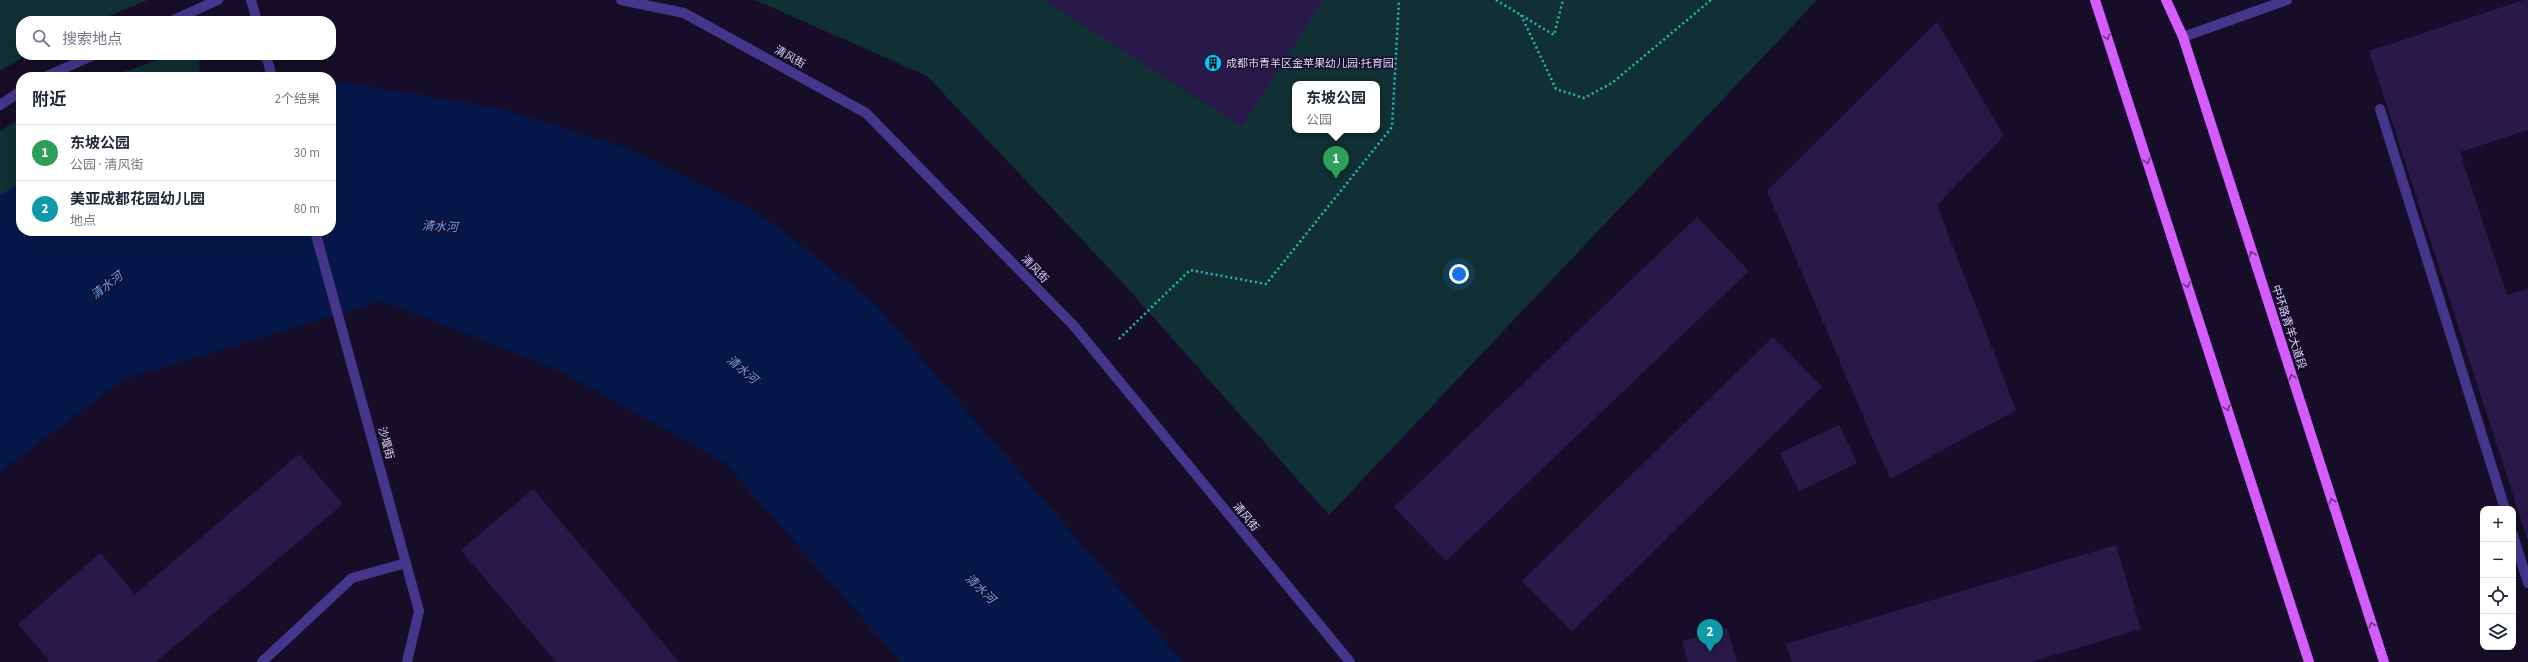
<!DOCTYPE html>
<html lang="zh">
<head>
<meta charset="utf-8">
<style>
  body { margin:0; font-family:"Source Sans 3","Noto Sans SC",sans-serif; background:#f6f6f7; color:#1f2937 }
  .controls { position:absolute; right:12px; bottom:12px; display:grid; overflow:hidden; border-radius:8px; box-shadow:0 4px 16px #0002 }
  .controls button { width:36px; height:36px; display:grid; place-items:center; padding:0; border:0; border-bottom:1px solid #e0e1e3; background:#fff; color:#1f2937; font:20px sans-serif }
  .you { position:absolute; left:1459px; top:274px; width:14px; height:14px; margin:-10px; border:3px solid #fff; border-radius:50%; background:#1a73e8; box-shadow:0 0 0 6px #1a73e833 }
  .badge { display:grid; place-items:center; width:26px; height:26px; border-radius:50%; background:#7c3aed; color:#fff; font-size:13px; font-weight:700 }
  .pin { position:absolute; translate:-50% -33px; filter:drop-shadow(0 1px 2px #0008) }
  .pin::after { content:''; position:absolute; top:21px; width:14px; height:12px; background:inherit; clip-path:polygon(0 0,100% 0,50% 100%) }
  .popup { position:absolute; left:1292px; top:81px; width:88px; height:52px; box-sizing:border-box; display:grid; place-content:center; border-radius:8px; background:#fff; filter:drop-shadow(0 1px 3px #0005); font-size:13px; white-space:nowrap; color:#747a83 }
  .popup b { font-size:15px; color:#1f2937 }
  .popup::after { content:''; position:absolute; left:50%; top:100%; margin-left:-8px; border:8px solid transparent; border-top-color:#fff }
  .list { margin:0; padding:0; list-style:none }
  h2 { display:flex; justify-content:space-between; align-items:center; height:52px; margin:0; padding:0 16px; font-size:17px }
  h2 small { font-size:13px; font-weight:400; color:#747a83 }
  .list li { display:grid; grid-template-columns:26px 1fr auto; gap:12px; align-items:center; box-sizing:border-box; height:56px; padding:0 16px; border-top:1px solid #e0e1e3 }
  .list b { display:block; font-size:15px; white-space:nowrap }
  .list p { margin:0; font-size:13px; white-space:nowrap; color:#747a83 }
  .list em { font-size:13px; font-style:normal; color:#747a83 }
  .icon { flex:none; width:22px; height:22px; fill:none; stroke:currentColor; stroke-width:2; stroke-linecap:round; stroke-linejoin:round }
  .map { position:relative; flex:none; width:2528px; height:662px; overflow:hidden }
  .search { position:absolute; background:#fff; box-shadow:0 4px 16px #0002; left:16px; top:16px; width:320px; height:44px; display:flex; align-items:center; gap:10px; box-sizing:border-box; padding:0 14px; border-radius:16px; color:#747a83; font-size:15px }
  .panel { position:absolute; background:#fff; box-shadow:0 4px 16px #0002; left:16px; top:72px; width:320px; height:164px; border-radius:16px }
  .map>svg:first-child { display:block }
</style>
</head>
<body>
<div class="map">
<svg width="2528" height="662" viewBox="0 0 2528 662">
  <rect width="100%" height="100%" fill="#160e28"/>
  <g fill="#103033" fill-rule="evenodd">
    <polygon points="0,0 148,0 97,21 21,21 21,55 26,55 0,71"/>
    <path d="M755 0H1817L1329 515 1122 282 927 76ZM1295 84H1377V130H1295Z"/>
    <polygon points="172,55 199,55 200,77 109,77"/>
    <polygon points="21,118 21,182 0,196 0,131"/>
  </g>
  <polygon fill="#061749" points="331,80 496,107 628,148 759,213 872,301 1183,662 901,662 725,463 560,371 382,301 123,380 0,472 0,196 21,182 21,231 331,231"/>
  <g fill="#29194b">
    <polygon points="1044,0 1323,0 1242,127"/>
    <polygon points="2524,0 2528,0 2528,130 2460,152 2507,295 2528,289 2528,541 2369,51"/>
    <polygon points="1937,22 2004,136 1937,205 2016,410 1890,479 1767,191"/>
    <polygon points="1697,217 1749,271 1446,561 1394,507"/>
    <polygon points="1773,337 1822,387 1572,631 1522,581"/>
    <polygon points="1839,425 1857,463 1799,491 1780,453"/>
    <polygon points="299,454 343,504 156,662 47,662 49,660 18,624 100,553 135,594"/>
    <polygon points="533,489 679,662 556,662 461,550"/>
    <polygon points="2116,545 2141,629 2031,662 1792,662 1786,644"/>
    <polygon points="1727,628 1737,662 1688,662 1682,641"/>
  </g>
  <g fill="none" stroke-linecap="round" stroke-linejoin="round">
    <g stroke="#27b9c2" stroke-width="2.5" stroke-dasharray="2 3" stroke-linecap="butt">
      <polyline points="1496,0 1554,35 1563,0"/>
      <polyline points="1521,15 1556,89 1584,98 1612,83 1711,0"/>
      <polyline points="1119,339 1190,270 1266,284 1392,127 1399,0"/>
    </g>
    <g stroke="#43368b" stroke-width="10">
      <polyline points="2380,109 2505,509"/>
      <polyline points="2513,535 2528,583"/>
    </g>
    <g stroke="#43368b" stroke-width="10">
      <polyline points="251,0 257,21"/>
      <polyline points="621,0 684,13 866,113 1074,326 1350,662"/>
      <polyline points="171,21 218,0"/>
      <polyline points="2183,37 2287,0"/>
      <polyline points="266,55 272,77"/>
      <polyline points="45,77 94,55"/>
      <polyline points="0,105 21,91"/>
      <polyline points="315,231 419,611 407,662"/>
      <polyline points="262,662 352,578 406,563"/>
    </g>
    <g stroke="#d55cff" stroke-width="10">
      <polyline points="2095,0 2309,662"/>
      <polyline points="2166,0 2183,37 2384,662"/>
    </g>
  </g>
  <defs><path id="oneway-chevron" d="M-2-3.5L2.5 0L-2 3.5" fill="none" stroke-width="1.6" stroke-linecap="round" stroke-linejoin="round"/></defs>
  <g stroke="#6c3189">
    <use href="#oneway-chevron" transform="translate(2107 37) rotate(72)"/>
    <use href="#oneway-chevron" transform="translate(2147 161) rotate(72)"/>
    <use href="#oneway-chevron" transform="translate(2252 254) rotate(-108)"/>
    <use href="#oneway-chevron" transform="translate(2187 285) rotate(72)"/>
    <use href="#oneway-chevron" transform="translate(2292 377) rotate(-108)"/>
    <use href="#oneway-chevron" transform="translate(2227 408) rotate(72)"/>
    <use href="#oneway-chevron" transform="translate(2332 501) rotate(-108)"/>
    <use href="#oneway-chevron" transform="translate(2372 625) rotate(-108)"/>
  </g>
  <defs>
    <symbol id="building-disc" viewBox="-11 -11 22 22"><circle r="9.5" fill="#01c8ff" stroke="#160e28"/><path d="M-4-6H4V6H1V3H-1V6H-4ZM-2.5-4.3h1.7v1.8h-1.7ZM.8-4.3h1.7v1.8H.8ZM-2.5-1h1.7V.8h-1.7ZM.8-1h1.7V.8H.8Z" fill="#111"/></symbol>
  </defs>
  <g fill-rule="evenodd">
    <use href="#building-disc" x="1203" y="53" width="20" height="20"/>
  </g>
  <g text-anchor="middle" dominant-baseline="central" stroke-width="3" stroke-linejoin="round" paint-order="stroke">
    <g font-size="11" fill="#dfd5ff" stroke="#160e28">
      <text transform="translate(790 57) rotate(29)">清风街</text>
      <text transform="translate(1035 269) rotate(46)">清风街</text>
      <text transform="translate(2289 327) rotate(72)">中环路青羊大道段</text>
      <text transform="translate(386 443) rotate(75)">沙堰街</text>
      <text transform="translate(1246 517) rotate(50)">清风街</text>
    </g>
    <g font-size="11" fill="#dfd5ff" stroke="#160e28" text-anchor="start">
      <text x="1226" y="63">成都市青羊区金苹果幼儿园·托育园</text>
    </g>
    <g font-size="12" font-style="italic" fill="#63a5ff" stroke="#160e28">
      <text transform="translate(440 227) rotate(3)">清水河</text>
      <text transform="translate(107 286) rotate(-38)">清水河</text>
      <text transform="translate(742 370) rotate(40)">清水河</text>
      <text transform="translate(980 589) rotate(44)">清水河</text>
    </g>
  </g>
</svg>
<div class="controls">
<button>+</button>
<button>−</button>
<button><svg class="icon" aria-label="locate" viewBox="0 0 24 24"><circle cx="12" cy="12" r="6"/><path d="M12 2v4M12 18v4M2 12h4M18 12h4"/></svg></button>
<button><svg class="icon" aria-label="layers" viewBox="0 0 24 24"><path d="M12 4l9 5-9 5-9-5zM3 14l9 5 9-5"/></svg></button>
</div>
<div class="you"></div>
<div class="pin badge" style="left:1336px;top:179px;background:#2e9e5b">1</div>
<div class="popup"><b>东坡公园</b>公园</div>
<div class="pin badge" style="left:1710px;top:652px;background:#0f9aa8">2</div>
<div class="search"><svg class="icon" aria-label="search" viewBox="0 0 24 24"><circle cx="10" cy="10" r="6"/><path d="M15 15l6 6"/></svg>搜索地点</div>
<section class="panel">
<h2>附近<small>2个结果</small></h2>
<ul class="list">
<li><span class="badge" style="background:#2e9e5b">1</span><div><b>东坡公园</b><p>公园 · 清风街</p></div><em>30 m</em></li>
<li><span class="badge" style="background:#0f9aa8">2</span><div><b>美亚成都花园幼儿园</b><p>地点</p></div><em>80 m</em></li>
</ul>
</section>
</div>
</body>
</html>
